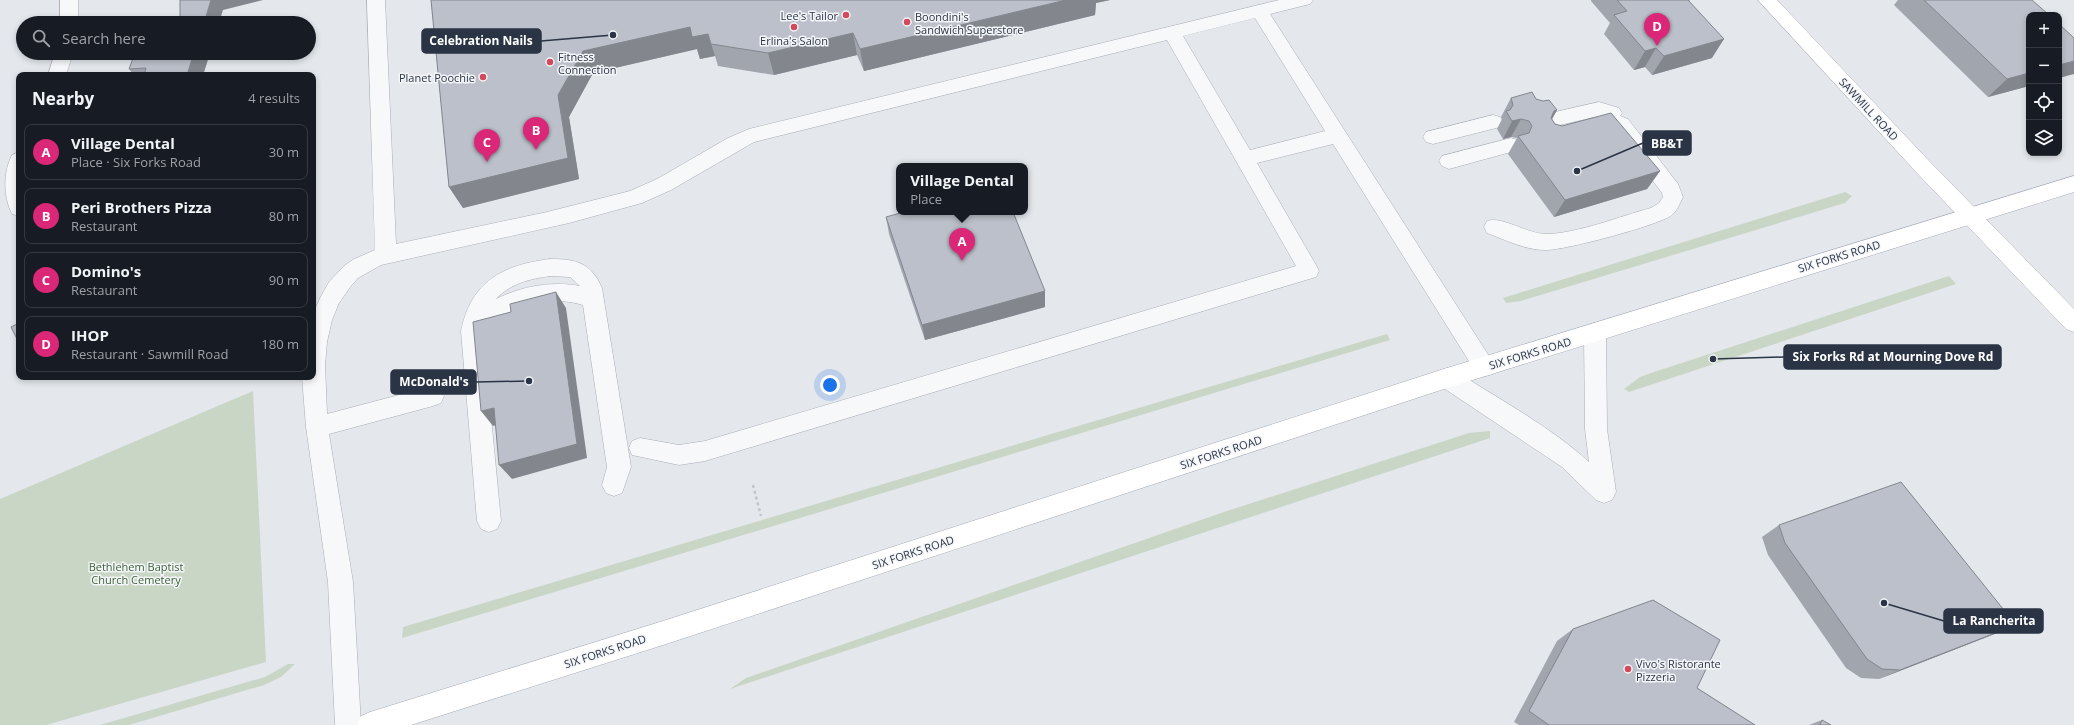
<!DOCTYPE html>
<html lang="en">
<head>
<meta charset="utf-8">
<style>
  body { margin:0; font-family:"Open Sans",sans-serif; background:#242831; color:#f1f3f6 }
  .controls { position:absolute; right:12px; top:12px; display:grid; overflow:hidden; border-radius:8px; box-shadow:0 2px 6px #0003 }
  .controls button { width:36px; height:36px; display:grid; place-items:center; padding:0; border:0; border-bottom:1px solid #363941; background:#171b24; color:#f1f3f6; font:20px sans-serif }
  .you { position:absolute; left:830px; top:385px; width:14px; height:14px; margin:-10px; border:3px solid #fff; border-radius:50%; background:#1a73e8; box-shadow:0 0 0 6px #1a73e833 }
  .badge { display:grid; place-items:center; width:26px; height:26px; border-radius:50%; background:#db2777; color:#fff; font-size:13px; font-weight:700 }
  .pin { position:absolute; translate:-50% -33px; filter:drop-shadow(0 1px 2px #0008) }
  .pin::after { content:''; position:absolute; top:21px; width:14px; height:12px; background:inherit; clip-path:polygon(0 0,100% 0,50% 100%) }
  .popup { position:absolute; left:896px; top:163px; width:132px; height:52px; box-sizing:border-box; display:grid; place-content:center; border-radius:8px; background:#171b24; filter:drop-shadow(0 1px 3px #0005); font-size:13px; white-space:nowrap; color:#9ea1a6 }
  .popup b { font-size:15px; color:#f1f3f6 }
  .popup::after { content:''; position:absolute; left:50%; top:100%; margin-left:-8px; border:8px solid transparent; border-top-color:#171b24 }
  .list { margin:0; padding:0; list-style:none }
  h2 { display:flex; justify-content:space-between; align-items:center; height:52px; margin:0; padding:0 16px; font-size:17px }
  h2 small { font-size:13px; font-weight:400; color:#9ea1a6 }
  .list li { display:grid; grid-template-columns:26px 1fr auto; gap:12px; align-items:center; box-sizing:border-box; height:56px; margin:0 8px 8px; padding:0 8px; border:1px solid #363941; border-radius:8px }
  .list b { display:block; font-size:15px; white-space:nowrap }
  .list p { margin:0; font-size:13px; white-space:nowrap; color:#9ea1a6 }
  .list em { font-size:13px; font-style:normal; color:#9ea1a6 }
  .icon { flex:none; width:22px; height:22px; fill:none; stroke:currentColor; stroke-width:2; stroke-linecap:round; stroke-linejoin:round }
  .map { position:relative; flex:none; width:2074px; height:725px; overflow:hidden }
  .search { position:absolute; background:#171b24; box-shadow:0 2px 6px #0003; left:16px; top:16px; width:300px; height:44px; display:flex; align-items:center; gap:10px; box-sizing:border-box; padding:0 14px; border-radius:22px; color:#9ea1a6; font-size:15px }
  .panel { position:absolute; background:#171b24; box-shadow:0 2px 6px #0003; left:16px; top:72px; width:300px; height:308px; border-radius:8px }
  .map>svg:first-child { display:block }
</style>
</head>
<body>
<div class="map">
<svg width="2074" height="725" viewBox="0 0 2074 725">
  <rect width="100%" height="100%" fill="#e4e7ec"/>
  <g fill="#c9d6c5">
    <polygon points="1845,192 1852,196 1845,203 1521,301 1506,303 1503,298"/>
    <polygon points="1949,276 1956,284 1629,392 1624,389 1640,377 1651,373"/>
    <polygon points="1387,334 1390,340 402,638 403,627"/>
    <polygon points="253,391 266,662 46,725 0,725 0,499"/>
    <polygon points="1490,431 1490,438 730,689 746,678 1224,512 1469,433"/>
    <polygon points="288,664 295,664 281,677 264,685 129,725 100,725 265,677"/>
  </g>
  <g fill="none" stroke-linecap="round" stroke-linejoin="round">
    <defs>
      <g id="lane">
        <path d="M367 0H385L396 244 547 212 630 191 657 179 728 138 749 129 1279 0H1313L1310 4 1270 14 1496 367 1493 374 1485 376 1477 374 1333 144 1257 163 1316 265 1319 271 1316 277 705 461 679 465 632 455 629 448 632 441 640 438 679 445 705 441 1296 266 1167 40 754 142 671 190 642 203 569 223 381 265 358 278 351 286 339 303 332 320 327 342 325 365 327 414 433 386 441 389 444 396 441 403 433 406 329 434 353 582 361 725H335L328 582 306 427 302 377H313V314L320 298 329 282 344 266 354 259 375 250ZM1255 18 1325 131 1250 150 1183 36Z"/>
        <path d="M1599 102 1619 108 1622 113 1620 116 1628 119 1678 184 1683 197C1680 203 1677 211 1672 215 1660 225 1562 251 1545 250 1525 250 1506 240 1487 233L1484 227 1487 221C1503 216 1527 234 1546 234 1576 234 1621 216 1651 208L1659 203 1663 197 1662 193 1614 129C1605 126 1596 133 1586 130L1583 125 1586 120 1599 116 1542 129 1535 127 1532 122 1535 117 1542 115Z"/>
        <polygon points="1493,115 1500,117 1503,122 1500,127 1433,144 1426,142 1423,137 1426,132"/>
        <polygon points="1511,138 1518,140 1521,145 1518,150 1449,169 1442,166 1439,161 1442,156"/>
        <path d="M550 259C577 259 591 263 602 288L631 467 622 493 614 496 606 493 602 485 607 467 583 305C558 297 523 301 502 317 495 322 489 329 483 334L501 521 497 529 489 532 481 529 477 521 461 331C471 281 503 265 550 259ZM550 276 570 277 580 286C552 281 522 286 496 299 511 283 530 279 550 276Z"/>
        <path d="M1595 323 1603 326 1606 332 1607 429 1616 492 1612 500 1604 503 1596 500 1562 467 1439 385 1436 378 1439 371 1447 368 1455 371C1499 399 1551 427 1589 462L1585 429 1584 332 1587 326Z"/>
      </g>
      <g id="street">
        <rect x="60" y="0" width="18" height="23"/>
        <polygon points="55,53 73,53 66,75 48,75"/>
        <path d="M19 152V216L12 214C3 196 3 172 12 155Z"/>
      </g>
      <polygon id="secondary" points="1758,0 1777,0 1931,163 2074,309 2074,332 2066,329 1917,173"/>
      <polygon id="primary" points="2074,176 2074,192 1447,388 663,645 411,725 357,725 361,716 370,712 663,621 1447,368"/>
    </defs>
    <use href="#lane" stroke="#a9aeb7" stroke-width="1"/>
    <use href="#street" stroke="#a9aeb7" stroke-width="1"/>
    <use href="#secondary" stroke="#a9aeb7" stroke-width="1"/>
    <use href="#primary" stroke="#a3abb8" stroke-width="1"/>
    <polyline stroke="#c2c5cb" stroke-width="2.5" stroke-dasharray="3 3" stroke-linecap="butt" points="753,485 761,516"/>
    <use href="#lane" fill="#f7f8fa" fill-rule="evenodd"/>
    <use href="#street" fill="#f7f8fa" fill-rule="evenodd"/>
    <use href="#secondary" fill="#fff" fill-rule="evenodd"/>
    <use href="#primary" fill="#fff" fill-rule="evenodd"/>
  </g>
  <g fill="#a1a5ae">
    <polygon points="431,0 1110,0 1096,3 1095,15 864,71 857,55 774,75 718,66 715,56 700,59 697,49 593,73 569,117 579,179 463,208 449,187"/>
    <polygon points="1591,0 1690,0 1689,1 1712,58 1652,75 1645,67 1634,70 1604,34 1610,23 1591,1"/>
    <polygon points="1898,0 2032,0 2029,86 1988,97 1894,5"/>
    <polygon points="135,53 210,53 203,75 134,75 129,69"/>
    <polygon points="1511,98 1536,99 1557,110 1552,119 1555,124 1660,171 1647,189 1554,217 1508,154 1517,138 1511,137 1503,139 1497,129 1502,119 1501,117"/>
    <polygon points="886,217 1045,291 1045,307 925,340 889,234"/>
    <polygon points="1779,525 2016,625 1992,635 1879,679 1861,678 1846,668 1768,555 1762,537"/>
    <polygon points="1573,629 1697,688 1755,725 1519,725 1514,722 1557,641"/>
    <polygon points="1822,720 1831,725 1809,725"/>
  </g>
  <g fill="#83868d">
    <polygon points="211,0 263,0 223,10 219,23 204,23"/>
    <polygon points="1066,0 1110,0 1096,3 1095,15 864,71 860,49"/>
    <polygon points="690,27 708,34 715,56 700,59 697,49 593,73 569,117 579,179 463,208 449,187 558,95 583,51"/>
    <polygon points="853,33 857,55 774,75 768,53"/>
    <polygon points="1724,39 1712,58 1652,75 1664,56"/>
    <polygon points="1656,48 1645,67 1634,70 1645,51"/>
    <polygon points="194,53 210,53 203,75 187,75"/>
    <polygon points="2074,61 2074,74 2059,78 2059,65"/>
    <polygon points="2029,73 2029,86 1988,97 2007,79"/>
    <polygon points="1557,110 1547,128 1544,129 1554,111"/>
    <polygon points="1521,119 1511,137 1503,139 1512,121"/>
    <polygon points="1660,171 1647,189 1554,217 1565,200"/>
    <polygon points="1045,291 1045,307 925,340 922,325"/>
    <polygon points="556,292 566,308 587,458 512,479 499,465"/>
    <polygon points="494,408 506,422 493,426 481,411"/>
    <polygon points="2016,625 1992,635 1879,679 1900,670"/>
  </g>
  <g fill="#bbc0ca" stroke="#83868d">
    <polygon points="180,0 211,0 204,23 180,23"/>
    <polygon points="431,0 1066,0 860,49 853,33 768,53 711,44 708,34 692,37 690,27 583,51 558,95 568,158 449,187"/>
    <polygon points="1617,0 1688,0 1724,39 1664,56 1656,48 1645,51 1614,15 1627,11"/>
    <polygon points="1924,0 2032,0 2049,15 2029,15 2029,73 2007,79"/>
    <polygon points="2059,24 2074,38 2074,61 2059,65"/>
    <polygon points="135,53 194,53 187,75 144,75 146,68 129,69"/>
    <polygon points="1532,92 1536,99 1543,101 1549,100 1557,110 1554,111 1551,118 1555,124 1562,126 1611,113 1660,171 1565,200 1518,136 1529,133 1532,126 1529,121 1521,119 1512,121 1506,111 1510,110 1513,105 1511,98"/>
    <polygon points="904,212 1013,212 1045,291 922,325 886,217"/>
    <polygon points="556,292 577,444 499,465 494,408 481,411 473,322 511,312 510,304"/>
    <polygon points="19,323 19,343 11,327"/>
    <polygon points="1901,482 2016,625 1900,670 1882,669 1867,659 1785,543 1779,525"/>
    <polygon points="1653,600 1720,640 1697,688 1755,725 1549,725 1529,711 1573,629"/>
    <polygon points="1822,720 1831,725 1820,725"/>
  </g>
  <g fill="#d1495b" stroke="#f4f6f9" stroke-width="1.5">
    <circle cx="846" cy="15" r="4"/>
    <circle cx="907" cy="22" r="4"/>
    <circle cx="794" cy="27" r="4"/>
    <circle cx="550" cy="62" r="4"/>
    <circle cx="483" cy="77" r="4"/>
    <circle cx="1628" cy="669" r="4"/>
  </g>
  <g text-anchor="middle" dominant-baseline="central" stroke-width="3" stroke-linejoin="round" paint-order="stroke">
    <g font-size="11" fill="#2b3445" stroke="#f4f6f9" text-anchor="start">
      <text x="838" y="15" text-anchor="end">Lee's Tailor</text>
      <text x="915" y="16">Boondini's<tspan x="915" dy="13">Sandwich Superstore</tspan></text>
      <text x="794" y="40" text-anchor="middle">Erlina's Salon</text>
      <text x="558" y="56">Fitness<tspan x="558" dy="13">Connection</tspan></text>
      <text x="475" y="77" text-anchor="end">Planet Poochie</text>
      <text x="1636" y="663">Vivo's Ristorante<tspan x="1636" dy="13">Pizzeria</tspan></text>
    </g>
    <g font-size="11" fill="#2b3445" stroke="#f4f6f9">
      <text transform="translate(1869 109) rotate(47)">SAWMILL ROAD</text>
      <text transform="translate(1839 256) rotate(-17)">SIX FORKS ROAD</text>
      <text transform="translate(1530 353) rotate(-17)">SIX FORKS ROAD</text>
      <text transform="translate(1221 452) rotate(-18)">SIX FORKS ROAD</text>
      <text transform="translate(913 552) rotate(-18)">SIX FORKS ROAD</text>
      <text transform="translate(605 651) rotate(-18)">SIX FORKS ROAD</text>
    </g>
    <g font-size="11" fill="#3f6138" stroke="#f4f6f9">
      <text x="136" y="566">Bethlehem Baptist<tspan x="136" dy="13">Church Cemetery</tspan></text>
    </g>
  </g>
  <path fill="none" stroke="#2b3445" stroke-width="1.5" d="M613 35L541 41M1577 171L1643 143M1713 359L1784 357M529 381L476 382M1884 603L1944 621"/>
  <g fill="#2b3445" stroke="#f4f6f9" stroke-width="1.5">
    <circle cx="613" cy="35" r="4"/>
    <circle cx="1577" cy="171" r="4"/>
    <circle cx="1713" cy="359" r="4"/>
    <circle cx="529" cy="381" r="4"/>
    <circle cx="1884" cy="603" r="4"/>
  </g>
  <g fill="#2b3445" stroke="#2b3445" stroke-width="1.5">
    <rect x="422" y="29" width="119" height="24" rx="4"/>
    <rect x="1643" y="131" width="48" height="24" rx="4"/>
    <rect x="1784" y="345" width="217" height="24" rx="4"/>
    <rect x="391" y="370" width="85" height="24" rx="4"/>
    <rect x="1944" y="609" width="99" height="24" rx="4"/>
  </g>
  <g font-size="12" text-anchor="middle" font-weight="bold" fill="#fff">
    <text x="481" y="45">Celebration Nails</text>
    <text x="1667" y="148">BB&amp;T</text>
    <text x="1893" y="361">Six Forks Rd at Mourning Dove Rd</text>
    <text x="434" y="386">McDonald's</text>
    <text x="1994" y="625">La Rancherita</text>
  </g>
</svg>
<div class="controls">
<button>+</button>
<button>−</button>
<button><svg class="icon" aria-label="locate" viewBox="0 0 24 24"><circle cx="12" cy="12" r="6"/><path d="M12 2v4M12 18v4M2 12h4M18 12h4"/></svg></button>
<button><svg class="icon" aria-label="layers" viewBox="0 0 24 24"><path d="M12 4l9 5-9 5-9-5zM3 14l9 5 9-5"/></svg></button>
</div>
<div class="you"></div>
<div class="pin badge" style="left:962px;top:261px">A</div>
<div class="popup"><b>Village Dental</b>Place</div>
<div class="pin badge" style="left:536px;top:150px">B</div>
<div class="pin badge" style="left:487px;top:162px">C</div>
<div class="pin badge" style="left:1657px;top:46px">D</div>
<div class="search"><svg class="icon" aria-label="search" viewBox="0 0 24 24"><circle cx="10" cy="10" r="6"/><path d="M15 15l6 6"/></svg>Search here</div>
<section class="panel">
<h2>Nearby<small>4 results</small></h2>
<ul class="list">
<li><span class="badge">A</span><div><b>Village Dental</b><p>Place · Six Forks Road</p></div><em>30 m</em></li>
<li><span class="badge">B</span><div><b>Peri Brothers Pizza</b><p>Restaurant</p></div><em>80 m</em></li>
<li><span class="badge">C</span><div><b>Domino's</b><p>Restaurant</p></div><em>90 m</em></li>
<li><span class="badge">D</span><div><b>IHOP</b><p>Restaurant · Sawmill Road</p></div><em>180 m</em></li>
</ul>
</section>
</div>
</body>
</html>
